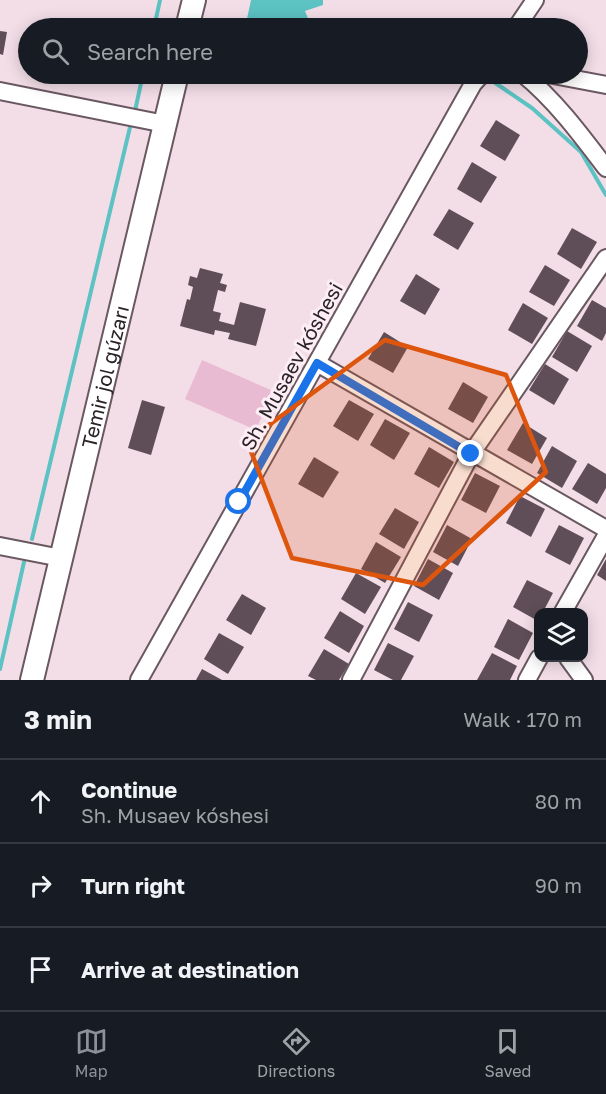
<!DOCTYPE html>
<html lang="en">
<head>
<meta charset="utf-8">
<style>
  body { margin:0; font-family:"Golos Text",sans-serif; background:#242831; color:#f1f3f6 }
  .controls { position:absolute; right:18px; bottom:18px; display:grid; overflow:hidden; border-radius:12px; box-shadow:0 3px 15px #0003 }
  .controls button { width:54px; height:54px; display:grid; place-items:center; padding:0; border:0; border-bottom:2px solid #363941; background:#171b24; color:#f1f3f6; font:30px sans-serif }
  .stop { position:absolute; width:18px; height:18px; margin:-14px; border:4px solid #1a73e8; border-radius:50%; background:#fff }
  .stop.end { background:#1a73e8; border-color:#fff; box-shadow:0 2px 6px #0008 }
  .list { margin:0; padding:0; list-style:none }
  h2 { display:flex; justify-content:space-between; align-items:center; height:78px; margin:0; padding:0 24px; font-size:26px }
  h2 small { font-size:20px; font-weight:400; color:#9ea1a6 }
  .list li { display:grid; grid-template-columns:39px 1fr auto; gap:18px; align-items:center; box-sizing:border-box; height:84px; padding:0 24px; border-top:2px solid #363941 }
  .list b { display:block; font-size:22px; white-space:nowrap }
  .list p { margin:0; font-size:20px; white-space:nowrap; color:#9ea1a6 }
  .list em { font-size:20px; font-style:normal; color:#9ea1a6 }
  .icon { flex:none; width:33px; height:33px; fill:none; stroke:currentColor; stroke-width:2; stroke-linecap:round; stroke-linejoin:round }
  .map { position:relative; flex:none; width:606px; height:680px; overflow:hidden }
  .search { position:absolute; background:#171b24; box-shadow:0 3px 15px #0003; left:18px; right:18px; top:18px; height:66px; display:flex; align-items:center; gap:15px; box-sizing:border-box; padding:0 21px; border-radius:33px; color:#9ea1a6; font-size:22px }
  .sheet { height:330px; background:#171b24 }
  nav { display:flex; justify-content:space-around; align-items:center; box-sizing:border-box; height:84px; border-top:2px solid #363941; background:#171b24; font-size:16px; color:#9ea1a6 }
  nav a { display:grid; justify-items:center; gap:3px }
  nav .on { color:#8c9099 }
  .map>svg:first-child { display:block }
</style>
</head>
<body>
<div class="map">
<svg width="606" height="680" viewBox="0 0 606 680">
  <rect width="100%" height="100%" fill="#f3dee8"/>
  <polygon fill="#e9bbd2" points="202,360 273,391 256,430 185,399"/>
  <polygon fill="#5cc2c2" points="251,0 323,0 323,5 305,11 312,28 245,28"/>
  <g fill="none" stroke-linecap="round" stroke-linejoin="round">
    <g stroke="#5cc2c2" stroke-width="4">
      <polyline points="154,28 160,0"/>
      <polyline points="491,80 532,108 581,152 606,195"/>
      <polyline points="135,111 143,74"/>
      <polyline points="32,539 131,123"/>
      <polyline points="0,669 24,562"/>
    </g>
  </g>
  <g fill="#5f4e57">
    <polygon points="0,31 7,32 3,55 0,54"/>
    <polygon points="496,120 520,135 505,161 480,146"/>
    <polygon points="472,162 497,177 481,203 457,189"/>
    <polygon points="449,209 474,223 458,250 433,235"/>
    <polygon points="572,228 597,242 581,269 557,254"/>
    <polygon points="545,265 570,280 554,306 529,292"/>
    <polygon points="200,268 223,274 220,283 227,285 225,292 218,290 213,311 221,313 219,321 234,325 240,302 266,309 256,346 228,339 230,333 215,330 214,335 180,326 187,299 190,300 193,287 188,285 190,276 197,278"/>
    <polygon points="416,274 440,289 425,315 400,301"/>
    <polygon points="592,300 606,308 606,333 602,341 577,326"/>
    <polygon points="523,303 548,318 532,344 508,330"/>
    <polygon points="567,331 592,346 577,372 552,357"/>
    <polygon points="384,332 408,347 393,373 368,359"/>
    <polygon points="545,364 569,379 554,405 529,390"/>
    <polygon points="463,382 488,397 473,423 448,409"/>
    <polygon points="142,400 165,407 151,455 128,448"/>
    <polygon points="349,400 374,414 358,441 333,426"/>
    <polygon points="385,419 410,433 394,460 370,445"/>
    <polygon points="523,423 547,438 532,464 507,450"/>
    <polygon points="552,446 577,461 562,488 537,473"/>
    <polygon points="429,447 454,462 439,488 414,474"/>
    <polygon points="314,457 339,472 323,498 298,484"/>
    <polygon points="588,463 606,474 606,488 597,504 572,489"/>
    <polygon points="475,473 500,486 486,513 461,500"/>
    <polygon points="520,496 545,509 531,537 506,523"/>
    <polygon points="395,508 419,522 404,549 379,534"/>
    <polygon points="447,525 472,539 458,566 433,552"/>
    <polygon points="559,525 584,538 570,565 545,552"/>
    <polygon points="376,542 401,557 385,583 361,569"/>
    <polygon points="428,559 453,573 439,600 414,586"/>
    <polygon points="606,559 606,581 597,575"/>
    <polygon points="356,573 381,587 365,614 341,599"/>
    <polygon points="527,580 553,593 543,612 538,612 538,621 513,607"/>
    <polygon points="242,594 266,608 251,635 226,620"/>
    <polygon points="408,602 433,615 419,642 394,629"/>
    <polygon points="340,611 364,626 349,653 324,638"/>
    <polygon points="508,619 533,633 519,660 494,647"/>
    <polygon points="219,633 244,647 228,674 204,659"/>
    <polygon points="388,643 414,656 401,680 393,680 374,670"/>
    <polygon points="324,649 349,664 339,680 316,680 308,676"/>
    <polygon points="492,653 517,666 510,680 477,680"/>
    <polygon points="202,669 222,680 196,680"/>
  </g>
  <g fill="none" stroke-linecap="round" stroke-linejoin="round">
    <defs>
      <g id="street">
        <polyline points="516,28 535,0"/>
        <path d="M523 74C555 100 581 135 606 168"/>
        <polyline points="548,74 606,85"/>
        <polyline points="0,91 165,124"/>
        <polyline points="317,363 606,529"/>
        <polyline points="0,546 61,558"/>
        <polyline points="563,612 606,536"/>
        <polyline points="568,658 584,680"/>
        <polyline points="139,680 473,84 482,74"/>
        <polyline points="351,680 471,454 606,258"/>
        <polyline points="527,680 539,658"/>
      </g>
      <g id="secondary">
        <polyline points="187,28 194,0"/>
        <path id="s1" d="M32 680 177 74"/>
      </g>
    </defs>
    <use href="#street" stroke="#6a5861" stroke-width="20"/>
    <use href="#secondary" stroke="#6a5861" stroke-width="26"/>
    <use href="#street" stroke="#fff" stroke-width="16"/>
    <use href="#secondary" stroke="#fff" stroke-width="22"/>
  </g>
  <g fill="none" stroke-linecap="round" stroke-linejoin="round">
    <polyline stroke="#1a73e8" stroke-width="8" points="239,502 317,363 471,454"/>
  </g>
  <path fill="#de560d" fill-opacity="0.2" stroke="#de560d" stroke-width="4.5" stroke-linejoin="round" d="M385 340 506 375 546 472 423 585 292 558 247 441Z"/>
  <g text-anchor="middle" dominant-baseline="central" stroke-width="6" stroke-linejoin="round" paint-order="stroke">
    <g font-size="20" fill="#2a2327" stroke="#fdedf5">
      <text transform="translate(291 366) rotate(-61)">Sh. Musaev kóshesi</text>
      <text stroke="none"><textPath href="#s1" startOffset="312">Temir jol gúzarı</textPath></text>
    </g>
  </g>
</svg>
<div class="controls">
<button><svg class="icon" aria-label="layers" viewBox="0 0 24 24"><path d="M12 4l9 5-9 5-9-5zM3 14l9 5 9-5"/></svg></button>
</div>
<div class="stop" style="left:239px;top:502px"></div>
<div class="stop end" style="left:471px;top:454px"></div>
<div class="search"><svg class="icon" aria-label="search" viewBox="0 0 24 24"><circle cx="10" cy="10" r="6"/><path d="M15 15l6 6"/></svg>Search here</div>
</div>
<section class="sheet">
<h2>3 min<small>Walk · 170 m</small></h2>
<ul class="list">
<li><svg class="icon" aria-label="ahead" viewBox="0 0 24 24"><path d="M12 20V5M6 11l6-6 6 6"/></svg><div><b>Continue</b><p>Sh. Musaev kóshesi</p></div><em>80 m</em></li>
<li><svg class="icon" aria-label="right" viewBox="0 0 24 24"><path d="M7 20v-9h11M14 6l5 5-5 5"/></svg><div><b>Turn right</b></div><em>90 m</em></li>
<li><svg class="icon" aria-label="arrive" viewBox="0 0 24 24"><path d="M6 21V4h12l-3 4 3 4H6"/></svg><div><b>Arrive at destination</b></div></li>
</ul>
</section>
<nav>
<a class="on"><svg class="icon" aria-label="map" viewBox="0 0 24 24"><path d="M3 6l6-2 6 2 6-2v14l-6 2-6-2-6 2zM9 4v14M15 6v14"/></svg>Map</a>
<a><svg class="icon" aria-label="directions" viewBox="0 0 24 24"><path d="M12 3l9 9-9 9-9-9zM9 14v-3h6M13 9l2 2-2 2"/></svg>Directions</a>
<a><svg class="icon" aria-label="saved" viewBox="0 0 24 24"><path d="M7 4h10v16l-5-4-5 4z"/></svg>Saved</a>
</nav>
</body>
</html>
